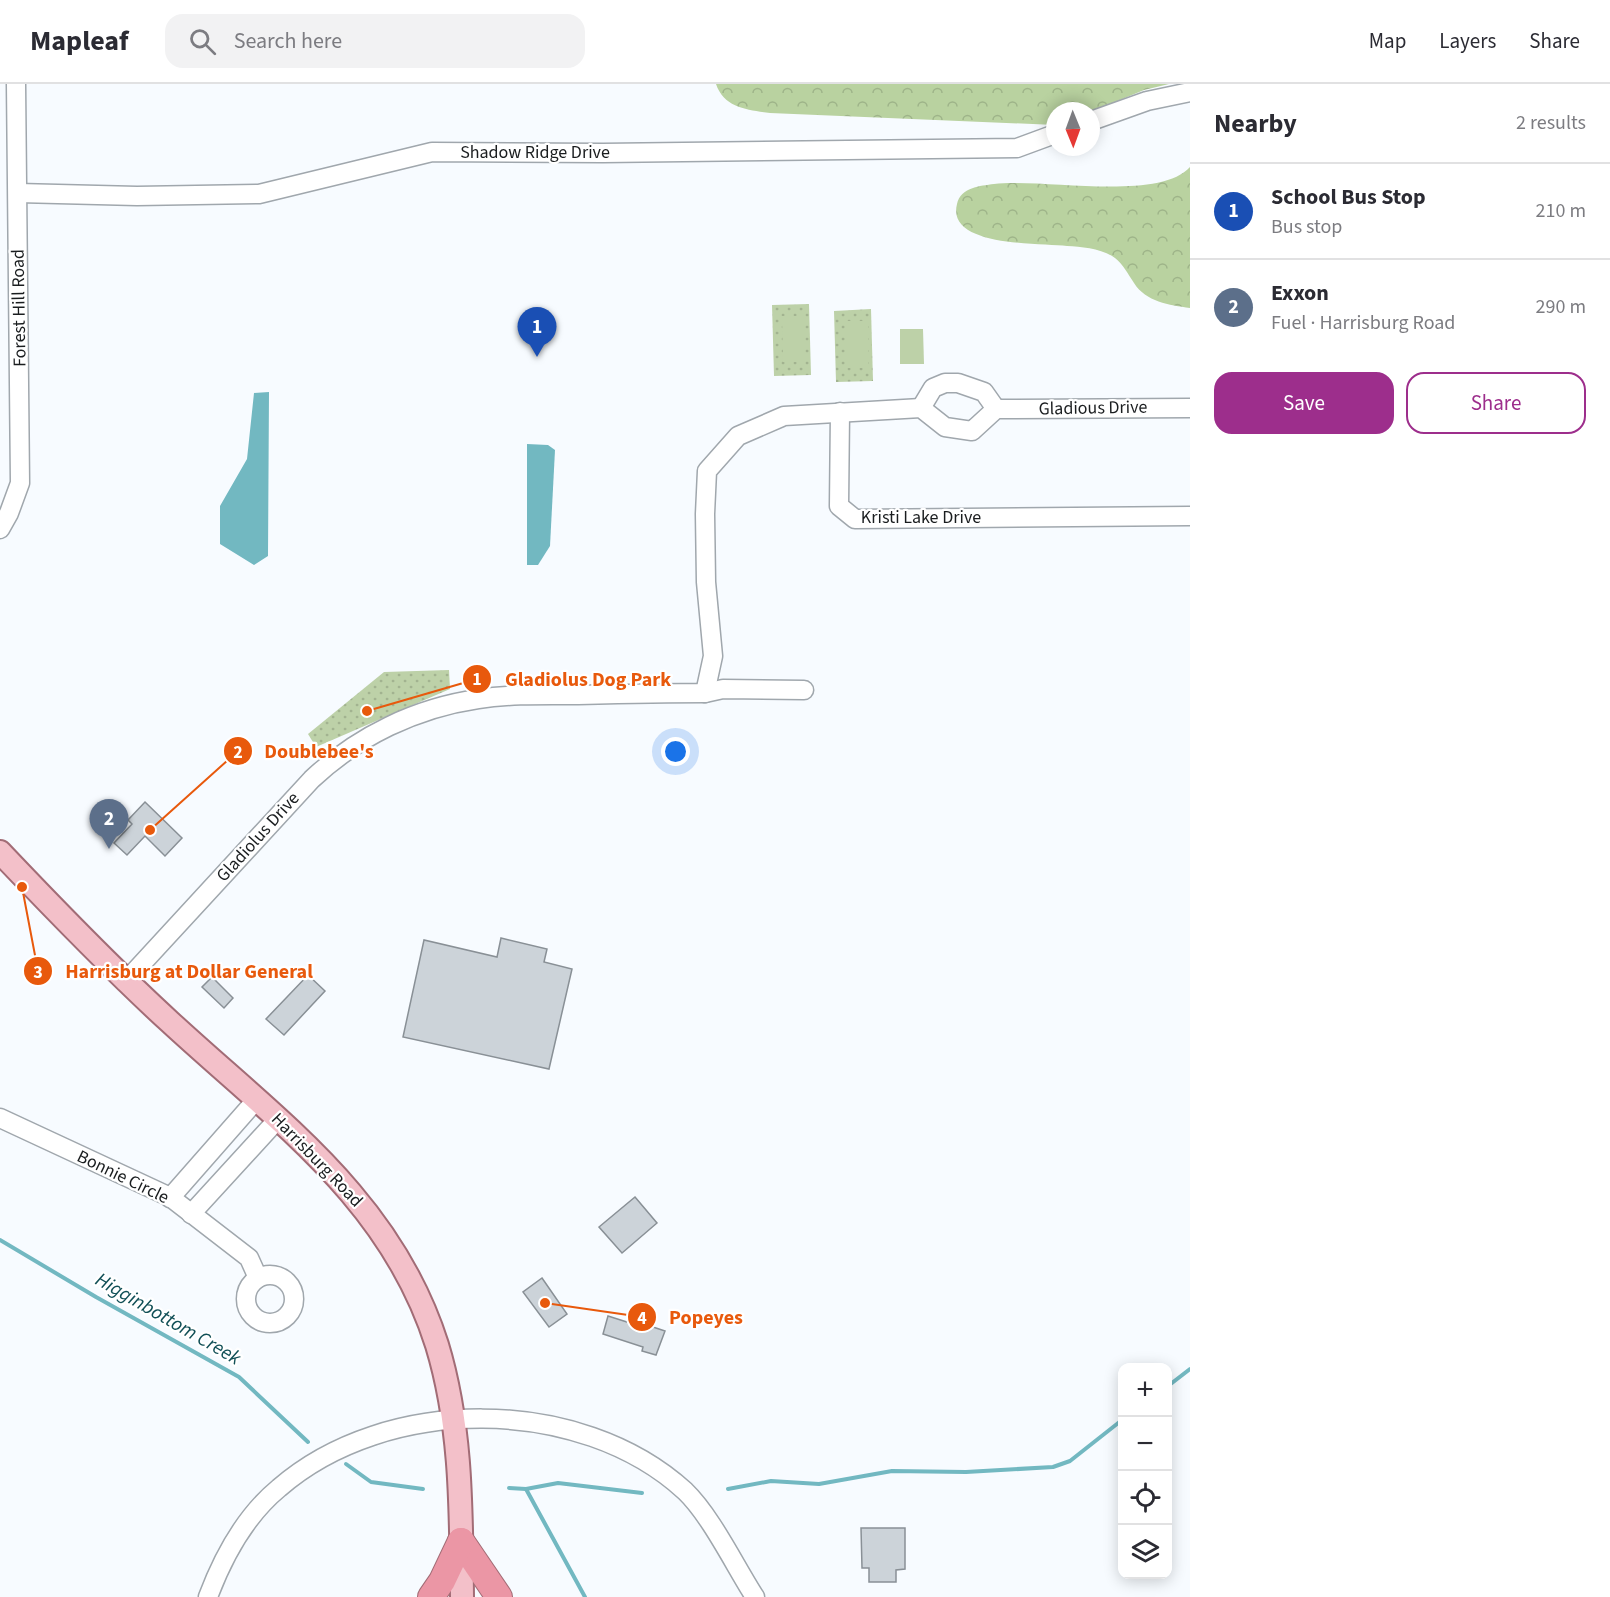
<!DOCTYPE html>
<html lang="en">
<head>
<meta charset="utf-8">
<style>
  body { margin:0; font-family:"Source Sans 3",sans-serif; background:#f2f2f3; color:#2b2b33 }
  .controls { position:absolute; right:18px; bottom:18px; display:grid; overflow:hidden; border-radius:12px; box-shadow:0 3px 15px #0003 }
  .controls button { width:54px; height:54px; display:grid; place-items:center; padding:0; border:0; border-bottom:2px solid #e1e1e2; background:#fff; color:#2b2b33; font:30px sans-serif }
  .compass { position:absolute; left:1046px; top:18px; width:54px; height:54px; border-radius:50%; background:#fff; box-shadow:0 3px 15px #0003; rotate:179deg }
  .you { position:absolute; left:676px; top:668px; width:21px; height:21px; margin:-15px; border:4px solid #fff; border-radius:50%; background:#1a73e8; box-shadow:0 0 0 9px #1a73e833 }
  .badge { display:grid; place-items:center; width:39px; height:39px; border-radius:50%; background:#9d2e8c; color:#fff; font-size:20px; font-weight:700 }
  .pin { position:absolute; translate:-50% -50px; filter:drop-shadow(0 2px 3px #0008) }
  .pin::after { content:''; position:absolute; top:32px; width:21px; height:18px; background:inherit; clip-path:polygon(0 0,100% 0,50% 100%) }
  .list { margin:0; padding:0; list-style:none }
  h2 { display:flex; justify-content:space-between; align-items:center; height:78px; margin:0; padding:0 24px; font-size:26px }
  h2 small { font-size:20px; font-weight:400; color:#7c7c81 }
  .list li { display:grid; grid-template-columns:39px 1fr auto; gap:18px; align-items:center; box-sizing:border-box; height:96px; padding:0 24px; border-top:2px solid #e1e1e2 }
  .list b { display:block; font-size:22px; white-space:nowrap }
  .list p { margin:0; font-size:20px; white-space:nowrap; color:#7c7c81 }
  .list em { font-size:20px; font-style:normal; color:#7c7c81 }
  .actions { display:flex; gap:12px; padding:18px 24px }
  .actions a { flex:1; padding:14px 0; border:2px solid #9d2e8c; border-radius:18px; text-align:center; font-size:21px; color:#9d2e8c }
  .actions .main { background:#9d2e8c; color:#fff }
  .icon { flex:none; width:33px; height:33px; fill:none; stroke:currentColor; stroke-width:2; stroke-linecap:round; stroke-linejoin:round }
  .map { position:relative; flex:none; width:1190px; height:1513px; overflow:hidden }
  header { display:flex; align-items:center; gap:36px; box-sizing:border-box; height:84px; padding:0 30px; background:#fff; border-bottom:2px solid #e1e1e2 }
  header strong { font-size:28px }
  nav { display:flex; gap:33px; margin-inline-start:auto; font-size:21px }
  .search { width:420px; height:54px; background:#f2f2f3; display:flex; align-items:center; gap:15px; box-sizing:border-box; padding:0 21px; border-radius:18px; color:#7c7c81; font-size:22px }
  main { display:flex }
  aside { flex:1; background:#fff }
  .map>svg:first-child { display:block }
</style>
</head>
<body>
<header>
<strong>Mapleaf</strong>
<div class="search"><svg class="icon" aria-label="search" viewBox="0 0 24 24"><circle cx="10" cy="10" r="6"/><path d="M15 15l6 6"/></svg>Search here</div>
<nav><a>Map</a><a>Layers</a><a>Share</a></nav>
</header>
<main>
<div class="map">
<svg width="1190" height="1513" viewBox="0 0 1190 1513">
  <defs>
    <pattern id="grass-dots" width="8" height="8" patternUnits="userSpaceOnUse" patternTransform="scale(1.5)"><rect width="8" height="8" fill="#bdd1a8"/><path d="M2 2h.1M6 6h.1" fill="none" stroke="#a2b390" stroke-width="1.8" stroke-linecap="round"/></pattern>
    <pattern id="forest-crowns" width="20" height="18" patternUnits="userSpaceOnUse" patternTransform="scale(1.5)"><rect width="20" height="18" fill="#b9d2a0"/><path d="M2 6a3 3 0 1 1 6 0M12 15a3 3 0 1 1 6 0" fill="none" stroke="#9eb489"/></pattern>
  </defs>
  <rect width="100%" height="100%" fill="#f7fbff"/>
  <g fill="url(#grass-dots)">
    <polygon points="809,220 811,291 774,292 772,221"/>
    <polygon points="871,225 873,297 836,298 834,227"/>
    <polygon points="449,586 450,605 316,663 308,650 384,588"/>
  </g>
  <g fill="url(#forest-crowns)">
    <path d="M716 0H1169L1144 6 1091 28 1055 27V41L770 29C748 26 724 24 716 0Z"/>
    <path d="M1190 83V224C1169 221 1146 218 1134 199 1128 190 1123 180 1115 174 1101 164 1082 163 1067 162 1040 159 946 163 957 120 961 103 980 102 994 100 1041 94 1159 118 1190 83Z"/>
  </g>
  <g fill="#bdd1a8">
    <polygon points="782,232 805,232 805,278 783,278"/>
    <rect x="845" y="237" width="23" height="47"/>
    <polygon points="900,245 923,245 924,280 900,280"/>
  </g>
  <g fill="#72b8c1">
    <polygon points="269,308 268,472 254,481 220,460 220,422 247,375 254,309"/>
    <polygon points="527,360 548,361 555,366 550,462 538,481 527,481"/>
  </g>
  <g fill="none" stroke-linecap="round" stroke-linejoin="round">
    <g stroke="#72b8c1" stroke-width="4">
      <polyline points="0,1156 96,1213 239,1293 308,1358"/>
      <polyline points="1168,1302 1190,1285"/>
      <polyline points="346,1380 371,1398 423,1405"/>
      <polyline points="509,1404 526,1405 558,1399 642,1409"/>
      <polyline points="526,1405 585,1513"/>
      <polyline points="728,1405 771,1397 819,1400 892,1387 966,1388 1053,1383 1070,1377 1122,1336"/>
    </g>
  </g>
  <g fill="#ccd3d9" stroke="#899096" stroke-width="1.5">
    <polygon points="145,718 182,754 165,772 145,752 127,771 114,759 132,740 128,736"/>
    <polygon points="501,854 547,865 544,878 572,885 549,985 403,953 424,856 497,873"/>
    <polygon points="308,891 325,907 284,951 266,935"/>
    <polygon points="212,893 233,914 224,924 202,903"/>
    <polygon points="635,1113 657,1139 622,1169 599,1143"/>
    <polygon points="542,1194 567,1230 549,1243 523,1208"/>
    <polygon points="608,1232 649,1245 650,1242 665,1247 656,1271 642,1267 643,1263 603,1250"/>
    <polygon points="861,1444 905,1444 905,1485 896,1486 896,1498 869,1498 869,1484 862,1484"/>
  </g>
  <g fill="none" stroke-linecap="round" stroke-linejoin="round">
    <defs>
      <g id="minor">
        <polyline points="1091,37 1147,17 1190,8"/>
        <polyline points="18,109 137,112 259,110 432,68 603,69 1017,64 1055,50"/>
        <polyline points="921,324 933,304 945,299 958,299 984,308 996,325"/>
        <polyline points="840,328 839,422 855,435 1190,432"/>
        <polyline points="0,445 9,429 20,399 16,0"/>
        <polyline points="705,609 713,572 706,498 705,430 707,387 738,352 784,332 921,324 945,343 972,347 996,325 1190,324"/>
        <path d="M125 898 312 695C358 652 416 624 478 615 511 610 544 611 578 611 620 610 663 609 705 609L723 605 804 606"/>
        <polyline points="0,1034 170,1113 249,1174 258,1194"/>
        <polyline points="170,1114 257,1015"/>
        <polyline points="191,1130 278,1035"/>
        <circle cx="270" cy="1215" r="24"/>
        <path d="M208 1513C223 1473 245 1432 279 1404 386 1311 580 1311 685 1407 711 1432 735 1482 755 1513"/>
      </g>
      <path id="major" d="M0 768C55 826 111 884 170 938 277 1037 391 1115 437 1261 462 1343 461 1428 462 1513"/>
      <g id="highway">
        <polyline points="461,1457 499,1513"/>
        <polyline points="431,1513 442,1497 461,1457"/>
      </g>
    </defs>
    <use href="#minor" stroke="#a0a7ad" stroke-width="21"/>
    <use href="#major" stroke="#a26c76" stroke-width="26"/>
    <use href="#highway" stroke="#a26c76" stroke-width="28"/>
    <use href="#minor" stroke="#fff" stroke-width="18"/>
    <use href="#major" stroke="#f3c0c9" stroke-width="22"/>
    <use href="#highway" stroke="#eb96a5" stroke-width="26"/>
  </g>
  <g text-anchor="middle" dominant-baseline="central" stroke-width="4.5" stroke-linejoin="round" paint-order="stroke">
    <g font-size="18" fill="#1a1d1f" stroke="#fff">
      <text x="535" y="68">Shadow Ridge Drive</text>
      <text transform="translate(19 224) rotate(-91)">Forest Hill Road</text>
      <text transform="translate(1093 324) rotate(-1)">Gladious Drive</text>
      <text x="921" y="433">Kristi Lake Drive</text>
      <text transform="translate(258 753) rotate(-48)">Gladiolus Drive</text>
      <text transform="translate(317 1076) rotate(46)">Harrisburg Road</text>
      <text transform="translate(123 1093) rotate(26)">Bonnie Circle</text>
    </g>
    <g font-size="20" font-style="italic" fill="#104f56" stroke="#fff">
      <text transform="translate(168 1235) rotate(30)">Higginbottom Creek</text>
    </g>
  </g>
  <path fill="none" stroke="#e8590c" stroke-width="2" d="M367 627L477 595M150 746L238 667M22 803L38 887M545 1219L642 1233"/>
  <g fill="#e8590c" stroke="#fff" stroke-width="2">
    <circle cx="367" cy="627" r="6"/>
    <circle cx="150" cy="746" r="6"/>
    <circle cx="22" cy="803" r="6"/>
    <circle cx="545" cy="1219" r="6"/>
    <circle cx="477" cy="595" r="15"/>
    <circle cx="238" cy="667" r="15"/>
    <circle cx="38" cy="887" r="15"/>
    <circle cx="642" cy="1233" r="15"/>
  </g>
  <g font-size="18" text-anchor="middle" font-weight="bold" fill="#fff">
    <text x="477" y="601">1</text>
    <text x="238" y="674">2</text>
    <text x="38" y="894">3</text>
    <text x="642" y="1240">4</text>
  </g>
  <g font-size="20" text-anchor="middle" font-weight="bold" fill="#e8590c" stroke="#fff" stroke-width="4.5" stroke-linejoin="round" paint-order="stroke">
    <text x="588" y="602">Gladiolus Dog Park</text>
    <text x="319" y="674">Doublebee's</text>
    <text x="189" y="894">Harrisburg at Dollar General</text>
    <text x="706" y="1240">Popeyes</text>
  </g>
</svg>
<div class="controls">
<button>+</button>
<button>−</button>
<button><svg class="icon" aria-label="locate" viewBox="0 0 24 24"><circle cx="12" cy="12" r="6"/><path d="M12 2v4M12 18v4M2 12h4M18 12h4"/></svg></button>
<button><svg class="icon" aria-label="layers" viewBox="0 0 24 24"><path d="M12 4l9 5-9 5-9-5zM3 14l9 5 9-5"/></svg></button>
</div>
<svg class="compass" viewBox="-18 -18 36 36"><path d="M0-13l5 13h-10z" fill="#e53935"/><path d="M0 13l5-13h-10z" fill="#7c7c81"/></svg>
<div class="you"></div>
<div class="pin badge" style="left:537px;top:273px;background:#1a4fb4">1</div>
<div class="pin badge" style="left:109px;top:765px;background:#5c6f8a">2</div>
</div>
<aside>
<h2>Nearby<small>2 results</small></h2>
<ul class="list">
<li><span class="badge" style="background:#1a4fb4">1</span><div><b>School Bus Stop</b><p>Bus stop</p></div><em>210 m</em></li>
<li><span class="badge" style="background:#5c6f8a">2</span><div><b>Exxon</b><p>Fuel · Harrisburg Road</p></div><em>290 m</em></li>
</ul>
<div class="actions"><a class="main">Save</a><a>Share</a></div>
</aside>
</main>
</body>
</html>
